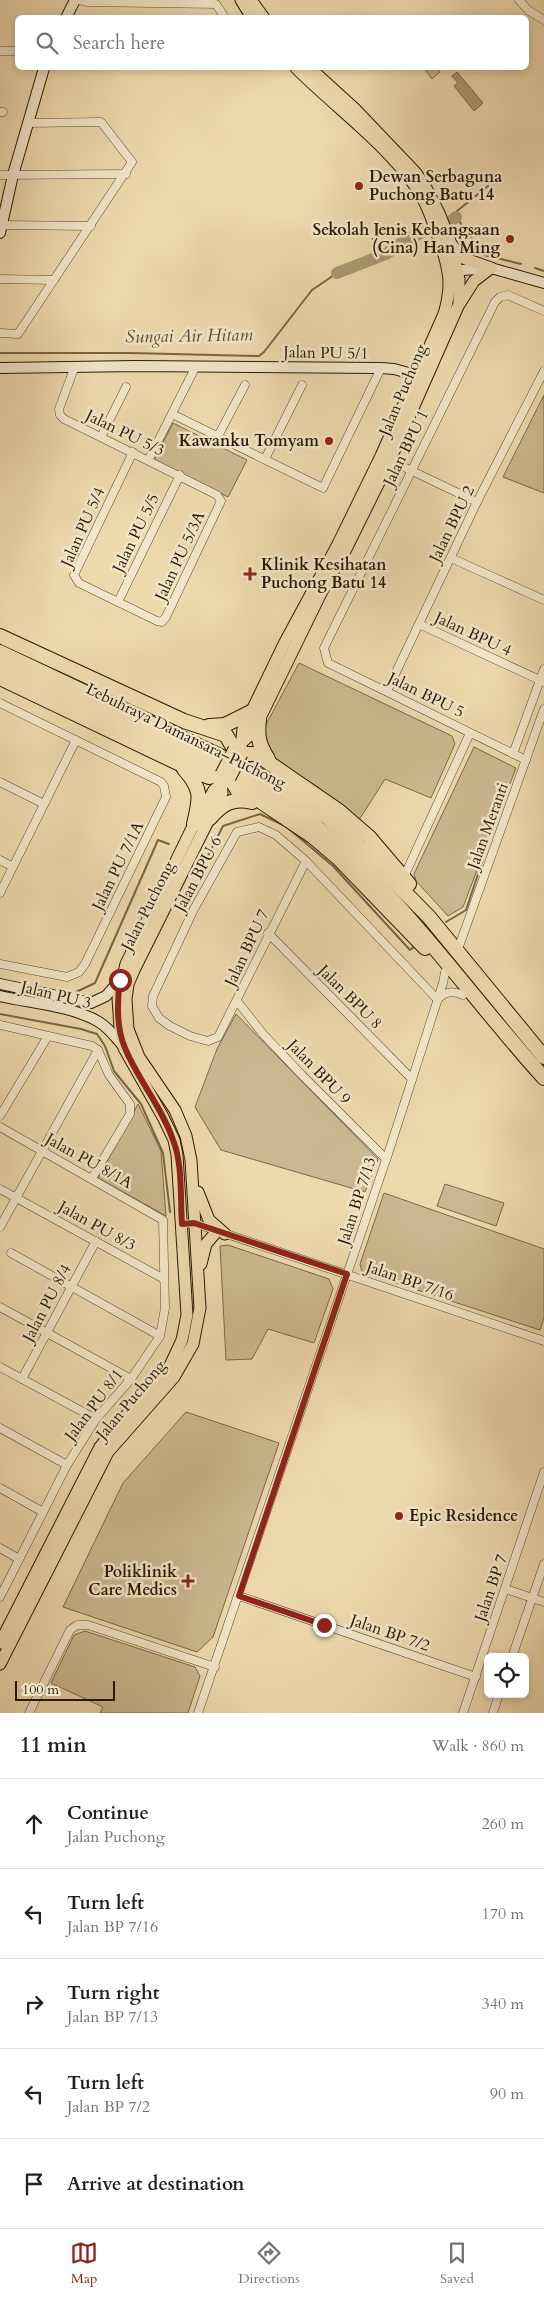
<!DOCTYPE html>
<html lang="en">
<head>
<meta charset="utf-8">
<style>
  body { margin:0; font-family:Cardo,serif; background:#f6f6f6; color:#202124 }
  .controls { position:absolute; right:15px; bottom:15px; display:grid; overflow:hidden; border-radius:8px; box-shadow:0 2px 8px #0003 }
  .controls button { width:45px; height:45px; display:grid; place-items:center; padding:0; border:0; border-bottom:1px solid #e0e0e0; background:#fff; color:#202124; font:25px sans-serif }
  .scale { position:absolute; left:15px; bottom:12px; width:100px; box-sizing:border-box; padding-left:5px; border:2px solid #281902; border-top:0; font-size:14px; line-height:18px; white-space:nowrap; color:#281902; -webkit-text-stroke:4px #f4e6ca; paint-order:stroke }
  .stop { position:absolute; width:15px; height:15px; margin:-11px; border:4px solid #8f2418; border-radius:50%; background:#fff }
  .stop.end { background:#8f2418; border-color:#fff; box-shadow:0 1px 5px #0008 }
  .list { margin:0; padding:0; list-style:none }
  h2 { display:flex; justify-content:space-between; align-items:center; height:65px; margin:0; padding:0 20px; font-size:21px }
  h2 small { font-size:16px; font-weight:400; color:#757577 }
  .list li { display:grid; grid-template-columns:32px 1fr auto; gap:15px; align-items:center; box-sizing:border-box; height:90px; padding:0 20px; border-top:1px solid #e0e0e0 }
  .list b { display:block; font-size:19px; white-space:nowrap }
  .list p { margin:0; font-size:16px; white-space:nowrap; color:#757577 }
  .list em { font-size:16px; font-style:normal; color:#757577 }
  .icon { flex:none; width:28px; height:28px; fill:none; stroke:currentColor; stroke-width:2; stroke-linecap:round; stroke-linejoin:round }
  .map { position:relative; flex:none; width:544px; height:1713px; overflow:hidden }
  .search { position:absolute; background:#fff; box-shadow:0 2px 8px #0003; left:15px; right:15px; top:15px; height:55px; display:flex; align-items:center; gap:12px; box-sizing:border-box; padding:0 18px; border-radius:8px; color:#757577; font-size:19px }
  .sheet { height:515px; background:#fff }
  nav { display:flex; justify-content:space-around; align-items:center; box-sizing:border-box; height:70px; border-top:1px solid #e0e0e0; background:#fff; font-size:14px; color:#757577 }
  nav a { display:grid; justify-items:center; gap:2px }
  nav .on { color:#8f2418 }
  .map>svg:first-child { display:block }
</style>
</head>
<body>
<div class="map">
<svg width="544" height="1713" viewBox="0 0 544 1713">
  <rect width="100%" height="100%" fill="#eed9ad"/>
  <filter id="stains"><feTurbulence type="fractalNoise" baseFrequency=".004" numOctaves="4"/><feColorMatrix values="0 0 0 0 .2 0 0 0 0 .09 0 0 0 0 .02 0 0 0 .5 -.17"/></filter>
  <radialGradient id="worn" r=".72"><stop offset=".6" stop-color="#630" stop-opacity="0"/><stop offset="1" stop-color="#630" stop-opacity=".3"/></radialGradient>
  <g fill="#ccb890" stroke="#7a6849">
    <polygon points="430,68 437,68 440,72 432,79 426,71"/>
    <polygon points="544,395 544,493 503,477"/>
    <polygon points="173,423 247,460 228,497 154,460"/>
    <polygon points="299,663 452,736 455,744 431,798 385,779 359,820 318,787 278,763 267,752 262,732"/>
    <polygon points="474,747 516,768 463,907 448,916 416,881 414,874"/>
    <polygon points="236,1014 378,1159 365,1192 221,1150 195,1107 217,1049"/>
    <polygon points="138,1104 161,1151 166,1216 98,1178"/>
    <polygon points="445,1184 504,1203 496,1226 437,1206"/>
    <polygon points="384,1193 544,1249 544,1318 540,1330 362,1272 360,1264"/>
    <polygon points="228,1245 329,1279 333,1289 314,1343 268,1329 252,1359 226,1360 220,1246"/>
    <polygon points="186,1412 279,1443 213,1637 197,1652 63,1607 123,1483"/>
    <polygon points="85,1631 195,1667 200,1676 188,1713 100,1713 103,1707 51,1683 74,1635"/>
  </g>
  <polygon fill="#ab9873" stroke="#776546" points="457,72 483,103 474,111 454,86 458,83 452,76"/>
  <g fill="none" stroke-linecap="round" stroke-linejoin="round">
    <g stroke="#776546" stroke-width="2">
      <polyline points="488,186 457,211 456,217 484,255 521,264"/>
      <polyline points="535,268 544,271"/>
      <polyline points="0,353 130,353 259,356 264,352 312,290 337,273"/>
      <polyline points="289,829 333,866 410,950 415,946"/>
      <polyline points="206,860 223,826 260,814 283,825"/>
      <polyline points="446,922 466,910 483,859"/>
      <polyline points="76,992 95,983 158,840 169,844"/>
      <polyline points="0,1014 81,1029 97,1034 105,1046 114,1071 141,1104 163,1153 170,1212"/>
    </g>
    <polyline stroke="#ab9873" stroke-width="12" points="337,273 386,254 403,242 421,233 450,222 456,217"/>
    <defs>
      <g id="street">
        <polyline points="78,0 88,2 216,4 225,18"/>
        <polyline points="519,0 528,10 544,20"/>
        <polyline points="0,51 18,51"/>
        <polyline points="0,112 3,112"/>
        <polyline points="0,175 126,174"/>
        <polyline points="2,225 91,226"/>
        <polyline points="0,279 54,280"/>
        <polyline points="0,333 18,334 132,162 101,122 28,123"/>
        <polyline points="75,366 59,409 60,415 64,419 217,495 221,501 166,617 162,622 157,621 79,583 74,575 133,452"/>
        <polyline points="172,414 323,488 381,368"/>
        <polyline points="218,436 245,385"/>
        <polyline points="101,437 126,387"/>
        <polyline points="149,459 196,366"/>
        <polyline points="265,459 302,385"/>
        <polyline points="387,459 477,502"/>
        <polyline points="451,558 544,600"/>
        <polyline points="118,602 180,475"/>
        <polyline points="419,624 544,682"/>
        <polyline points="387,691 477,502 544,371"/>
        <polyline points="0,703 161,782 164,786 166,797 85,964 79,972 67,977 0,964"/>
        <polyline points="513,754 544,669"/>
        <polyline points="526,760 328,663 324,648 495,302 500,297 508,295 544,311"/>
        <polyline points="0,782 44,804"/>
        <polyline points="0,860 13,867"/>
        <polyline points="306,861 218,1037 208,1041 190,1036 170,1026 159,1018 152,1006 153,996 194,909 237,832 259,827 276,835 306,861 437,999"/>
        <polyline points="403,879 470,733"/>
        <polyline points="0,893 76,740"/>
        <polyline points="268,933 412,1079"/>
        <polyline points="457,952 544,709"/>
        <path d="M439 998C447 991 453 991 463 995"/>
        <polyline points="237,1001 263,1034 302,1075 386,1159"/>
        <polyline points="0,1025 92,1046 98,1050 109,1075 130,1104 130,1114 92,1178"/>
        <polyline points="0,1116 48,1036"/>
        <polyline points="0,1127 163,1220 165,1308 160,1336 131,1379 96,1419 67,1465 0,1597"/>
        <polyline points="0,1189 164,1279"/>
        <polyline points="182,1224 194,1223 544,1341"/>
        <polyline points="0,1227 98,1050"/>
        <polyline points="11,1253 160,1336"/>
        <polyline points="0,1307 131,1379"/>
        <polyline points="0,1367 96,1419"/>
        <polyline points="22,1379 96,1241"/>
        <polyline points="0,1428 67,1465"/>
        <polyline points="0,1488 43,1512"/>
        <polyline points="0,1548 19,1559"/>
        <polyline points="506,1589 544,1602"/>
        <polyline points="239,1596 476,1677"/>
        <polyline points="512,1657 544,1564"/>
        <polyline points="29,1713 70,1630 77,1625 88,1625 215,1667"/>
        <polyline points="198,1713 390,1148 443,983 445,972"/>
        <polyline points="463,1713 544,1472"/>
        <polyline points="493,1713 499,1694"/>
      </g>
      <g id="secondary">
        <polyline points="66,18 75,0"/>
        <polyline points="0,233 13,175 44,68"/>
        <polyline points="449,271 491,268 544,283"/>
        <polyline points="0,368 136,366 381,368 394,369 416,375"/>
        <polyline points="0,984 91,1003 106,996 120,980"/>
        <path d="M0 996C30 1003 73 1006 99 1022 109 1028 116 1038 124 1047"/>
      </g>
      <g id="primary">
        <polyline points="241,0 252,18"/>
        <polyline points="251,0 264,18"/>
        <polyline points="452,245 463,258 491,268"/>
        <polyline points="460,303 474,281 491,268"/>
        <path d="M241 747 243 729 285 642 338 544 381 456 444 314C453 284 449 269 439 239 433 223 428 205 418 190 385 142 336 108 296 68"/>
        <polyline points="234,749 250,735 259,720 322,591 346,549 390,460 459,304 459,279 450,241 439,213 426,188 416,173 355,109 310,68"/>
        <polyline points="198,1192 209,1220 225,1234"/>
        <polyline points="201,1264 206,1244 217,1231"/>
        <polyline points="0,1643 100,1447 130,1411 167,1372 182,1340 187,1315 177,1155 174,1140 163,1117 124,1048 120,1028 118,998 126,964 194,824 214,790 224,782"/>
        <polyline points="0,1664 108,1452 174,1377 193,1344 200,1308 191,1160 186,1136 175,1110 139,1057 128,1029 126,999 128,984 135,968 222,793 221,774"/>
      </g>
      <g id="highway">
        <polyline points="0,636 184,721 226,735 234,749"/>
        <polyline points="0,652 216,754 284,788 328,818 369,856 429,917 544,1057"/>
        <path d="M0 665C58 693 116 720 175 747 222 769 272 791 313 824 403 897 467 993 544 1078"/>
        <polyline points="0,678 201,774 209,777 221,774"/>
        <path d="M259 720C257 737 259 745 268 759"/>
        <polyline points="209,726 225,725 251,712"/>
        <polyline points="242,754 256,754 339,811 369,837 409,884"/>
        <path d="M184 769C203 790 200 798 194 824"/>
        <polyline points="230,778 238,791 257,799 312,836 338,858 425,948"/>
        <path d="M210 818C222 804 233 797 252 802"/>
      </g>
    </defs>
    <use href="#street" stroke="#5a492d" stroke-width="9"/>
    <use href="#secondary" stroke="#281902" stroke-width="12"/>
    <use href="#primary" stroke="#281902" stroke-width="13"/>
    <use href="#highway" stroke="#281902" stroke-width="16"/>
    <use href="#street" stroke="#f4e6ca" stroke-width="8"/>
    <use href="#secondary" stroke="#f4e6ca" stroke-width="10"/>
    <use href="#primary" stroke="#eed9ad" stroke-width="11"/>
    <use href="#highway" stroke="#eed9ad" stroke-width="14"/>
    <defs>
      <g id="primary-bridge">
        <polyline points="221,774 234,749"/>
        <polyline points="230,778 242,754"/>
      </g>
    </defs>
    <use href="#primary-bridge" stroke="#281902" stroke-width="13" stroke-linecap="butt"/>
    <use href="#primary-bridge" stroke="#eed9ad" stroke-width="11"/>
  </g>
  <g fill="none" stroke-linecap="round" stroke-linejoin="round">
    <path stroke="#8f2418" stroke-width="6" d="M120 980C117 1002 116 1027 125 1048 138 1080 162 1107 173 1140 183 1165 180 1197 182 1224L194 1223 347 1274 239 1596 324 1625"/>
  </g>
  <g fill="#8f2418" stroke="#f4e6ca" stroke-width="2">
    <circle cx="359" cy="186" r="5"/>
    <circle cx="510" cy="239" r="5"/>
    <circle cx="329" cy="441" r="5"/>
    <path d="M247.5 566.5h5v5h5v5h-5v5h-5v-5h-5v-5h5z"/>
    <circle cx="399" cy="1516" r="5"/>
    <path d="M185.5 1573.5h5v5h5v5h-5v5h-5v-5h-5v-5h5z"/>
  </g>
  <g text-anchor="middle" dominant-baseline="central" stroke-width="5" stroke-linejoin="round" paint-order="stroke">
    <g font-size="16" font-weight="bold" fill="#281902" stroke="#f4e6ca" text-anchor="start">
      <text x="369" y="177">Dewan Serbaguna<tspan x="369" dy="18">Puchong Batu 14</tspan></text>
      <text x="500" y="230" text-anchor="end">Sekolah Jenis Kebangsaan<tspan x="500" dy="18">(Cina) Han Ming</tspan></text>
      <text x="319" y="441" text-anchor="end">Kawanku Tomyam</text>
      <text x="261" y="565">Klinik Kesihatan<tspan x="261" dy="18">Puchong Batu 14</tspan></text>
      <text x="409" y="1516">Epic Residence</text>
      <text x="177" y="1572" text-anchor="end">Poliklinik<tspan x="177" dy="18">Care Medics</tspan></text>
    </g>
    <g font-size="16" fill="#281902" stroke="#f4e6ca">
      <text transform="translate(326 353) rotate(1)">Jalan PU 5/1</text>
      <text transform="translate(403 390) rotate(-67)">Jalan Puchong</text>
      <text transform="translate(125 433) rotate(26)">Jalan PU 5/3</text>
      <text transform="translate(406 448) rotate(-64)">Jalan BPU 1</text>
      <text transform="translate(452 524) rotate(-64)">Jalan BPU 2</text>
      <text transform="translate(83 527) rotate(-66)">Jalan PU 5/4</text>
      <text transform="translate(136 533) rotate(-64)">Jalan PU 5/5</text>
      <text transform="translate(180 556) rotate(-65)">Jalan PU 5/3A</text>
      <text transform="translate(473 634) rotate(25)">Jalan BPU 4</text>
      <text transform="translate(426 695) rotate(26)">Jalan BPU 5</text>
      <text transform="translate(186 736) rotate(26)">Lebuhraya Damansara–Puchong</text>
      <text transform="translate(488 826) rotate(-70)">Jalan Meranti</text>
      <text transform="translate(118 866) rotate(-64)">Jalan PU 7/1A</text>
      <text transform="translate(198 874) rotate(-62)">Jalan BPU 6</text>
      <text transform="translate(148 906) rotate(-63)">Jalan Puchong</text>
      <text transform="translate(247 948) rotate(-65)">Jalan BPU 7</text>
      <text transform="translate(56 995) rotate(14)">Jalan PU 3</text>
      <text transform="translate(350 997) rotate(45)">Jalan BPU 8</text>
      <text transform="translate(319 1072) rotate(46)">Jalan BPU 9</text>
      <text transform="translate(89 1161) rotate(29)">Jalan PU 8/1A</text>
      <text transform="translate(357 1201) rotate(-72)">Jalan BP 7/13</text>
      <text transform="translate(97 1226) rotate(29)">Jalan PU 8/3</text>
      <text transform="translate(410 1281) rotate(19)">Jalan BP 7/16</text>
      <text transform="translate(47 1303) rotate(-62)">Jalan PU 8/4</text>
      <text transform="translate(131 1400) rotate(-50)">Jalan Puchong</text>
      <text transform="translate(94 1405) rotate(-53)">Jalan PU 8/1</text>
      <text transform="translate(491 1588) rotate(-71)">Jalan BP 7</text>
      <text transform="translate(390 1633) rotate(19)">Jalan BP 7/2</text>
    </g>
    <g font-size="18" font-style="italic" fill="#5c4c2f" stroke="#f4e6ca">
      <text transform="translate(189 336) rotate(-1)">Sungai Air Hitam</text>
    </g>
  </g>
  <rect width="100%" height="100%" filter="url(#stains)"/>
  <rect width="100%" height="100%" fill="url(#worn)"/>
</svg>
<div class="controls">
<button><svg class="icon" aria-label="locate" viewBox="0 0 24 24"><circle cx="12" cy="12" r="6"/><path d="M12 2v4M12 18v4M2 12h4M18 12h4"/></svg></button>
</div>
<div class="scale">100 m</div>
<div class="stop" style="left:120px;top:980px"></div>
<div class="stop end" style="left:324px;top:1625px"></div>
<div class="search"><svg class="icon" aria-label="search" viewBox="0 0 24 24"><circle cx="10" cy="10" r="6"/><path d="M15 15l6 6"/></svg>Search here</div>
</div>
<section class="sheet">
<h2>11 min<small>Walk · 860 m</small></h2>
<ul class="list">
<li><svg class="icon" aria-label="ahead" viewBox="0 0 24 24"><path d="M12 20V5M6 11l6-6 6 6"/></svg><div><b>Continue</b><p>Jalan Puchong</p></div><em>260 m</em></li>
<li><svg class="icon" aria-label="left" viewBox="0 0 24 24"><path d="M17 20v-9H6M10 6l-5 5 5 5"/></svg><div><b>Turn left</b><p>Jalan BP 7/16</p></div><em>170 m</em></li>
<li><svg class="icon" aria-label="right" viewBox="0 0 24 24"><path d="M7 20v-9h11M14 6l5 5-5 5"/></svg><div><b>Turn right</b><p>Jalan BP 7/13</p></div><em>340 m</em></li>
<li><svg class="icon" aria-label="left" viewBox="0 0 24 24"><path d="M17 20v-9H6M10 6l-5 5 5 5"/></svg><div><b>Turn left</b><p>Jalan BP 7/2</p></div><em>90 m</em></li>
<li><svg class="icon" aria-label="arrive" viewBox="0 0 24 24"><path d="M6 21V4h12l-3 4 3 4H6"/></svg><div><b>Arrive at destination</b></div></li>
</ul>
</section>
<nav>
<a class="on"><svg class="icon" aria-label="map" viewBox="0 0 24 24"><path d="M3 6l6-2 6 2 6-2v14l-6 2-6-2-6 2zM9 4v14M15 6v14"/></svg>Map</a>
<a><svg class="icon" aria-label="directions" viewBox="0 0 24 24"><path d="M12 3l9 9-9 9-9-9zM9 14v-3h6M13 9l2 2-2 2"/></svg>Directions</a>
<a><svg class="icon" aria-label="saved" viewBox="0 0 24 24"><path d="M7 4h10v16l-5-4-5 4z"/></svg>Saved</a>
</nav>
</body>
</html>
